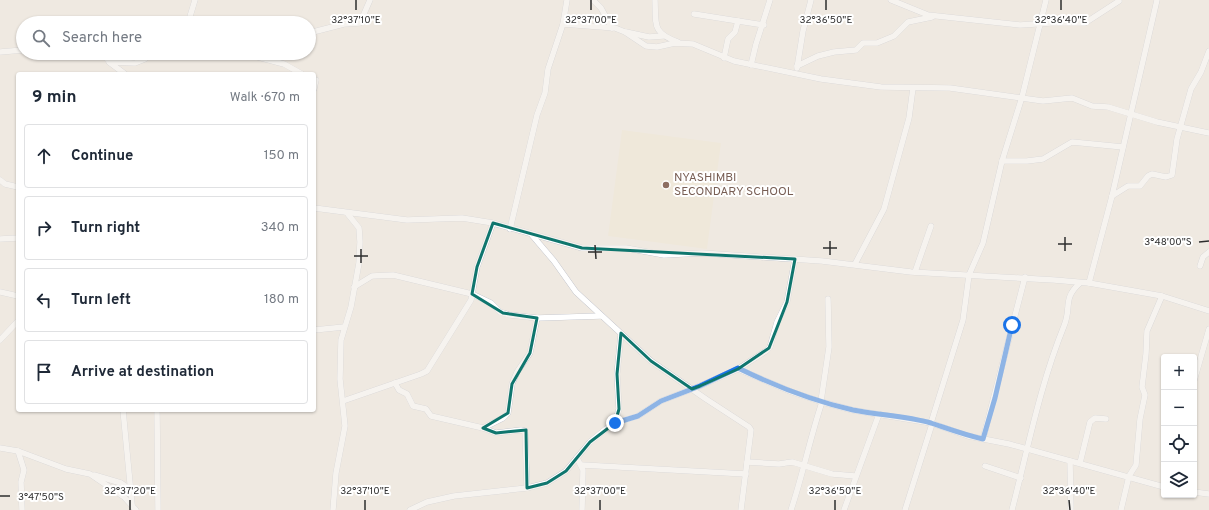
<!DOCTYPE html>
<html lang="en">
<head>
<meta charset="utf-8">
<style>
  body { margin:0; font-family:Overpass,sans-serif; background:#f2f2f3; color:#1f2937 }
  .controls { position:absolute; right:12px; bottom:12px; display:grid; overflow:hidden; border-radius:4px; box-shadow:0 1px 3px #0004 }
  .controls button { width:36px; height:36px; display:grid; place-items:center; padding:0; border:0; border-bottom:1px solid #e0e1e3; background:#fff; color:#1f2937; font:20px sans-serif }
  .stop { position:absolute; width:12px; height:12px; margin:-9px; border:3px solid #1a73e8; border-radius:50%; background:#fff }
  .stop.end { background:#1a73e8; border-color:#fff; box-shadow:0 1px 4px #0008 }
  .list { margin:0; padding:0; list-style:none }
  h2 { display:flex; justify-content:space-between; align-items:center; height:52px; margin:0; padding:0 16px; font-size:17px }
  h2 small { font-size:13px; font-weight:400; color:#747a83 }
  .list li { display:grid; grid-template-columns:26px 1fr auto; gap:12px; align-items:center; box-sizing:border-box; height:64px; margin:0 8px 8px; padding:0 8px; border:1px solid #e0e1e3; border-radius:4px }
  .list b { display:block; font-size:15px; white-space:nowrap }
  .list em { font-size:13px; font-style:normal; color:#747a83 }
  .icon { flex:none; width:22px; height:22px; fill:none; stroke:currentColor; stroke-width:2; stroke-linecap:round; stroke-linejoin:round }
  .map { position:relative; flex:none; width:1209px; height:510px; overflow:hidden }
  .search { position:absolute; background:#fff; box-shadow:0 1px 3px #0004; left:16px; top:16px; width:300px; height:44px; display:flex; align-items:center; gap:10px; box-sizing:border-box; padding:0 14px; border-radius:22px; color:#747a83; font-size:15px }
  .panel { position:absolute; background:#fff; box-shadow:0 1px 3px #0004; left:16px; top:72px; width:300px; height:340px; border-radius:4px }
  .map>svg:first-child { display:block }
</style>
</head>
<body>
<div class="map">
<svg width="1209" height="510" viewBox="0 0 1209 510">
  <rect width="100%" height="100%" fill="#efe9e1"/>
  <polygon fill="#f0e6d1" points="622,130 721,143 707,249 608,236"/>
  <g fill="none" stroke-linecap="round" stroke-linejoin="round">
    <defs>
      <g id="minor">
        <polyline points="593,0 601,8 612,28"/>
        <path d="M655 0C656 25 652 33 678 42"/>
        <polyline points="891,0 928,15 1020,25 1051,23 1085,23 1119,1"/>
        <polyline points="694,14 738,21"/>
        <polyline points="188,23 195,0"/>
        <polyline points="563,24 615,28 625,32 646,46 657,47 675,43 693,44 734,61 821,79 881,87 950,88 1043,101 1072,98 1092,106 1108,107 1157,122 1209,133"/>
        <polyline points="626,32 649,37 663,36"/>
        <polyline points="309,33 344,24 360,23 370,0"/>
        <polyline points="0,52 23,50"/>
        <polyline points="67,53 69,53"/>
        <polyline points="94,53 99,54 113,62 135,63 145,59 151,53"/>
        <polyline points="242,53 284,64 302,74"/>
        <polyline points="724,58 728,39 735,32 738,21 764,25"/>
        <polyline points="109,62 125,74"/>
        <polyline points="751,65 756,44 770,0"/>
        <polyline points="797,66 818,56 834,52 856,50 863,43 877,43 894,36 908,22 932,17"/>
        <polyline points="797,68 803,31 811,0"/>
        <polyline points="314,80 316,80 314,89"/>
        <polyline points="1002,161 1027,161 1043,159 1072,142 1123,147"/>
        <polyline points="0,180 5,184 18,187"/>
        <polyline points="1112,196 1128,186 1140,186 1148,176 1152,174 1166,177 1172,175 1177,139 1191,89 1201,72 1209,51"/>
        <polyline points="314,208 407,220 462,218 493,223 582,248 626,248 664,255 702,253 822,261 911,272 1054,280 1089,283 1162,296 1209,311"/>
        <polyline points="510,229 537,115 545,93 548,69 563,24 567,0"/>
        <polyline points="531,234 554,261 576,292 651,361 706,399 749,427 751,430 741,510"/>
        <polyline points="0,239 18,238"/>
        <polyline points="855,264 884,209 909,118 913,88"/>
        <polyline points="1200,266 1203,257 1209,252"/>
        <polyline points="915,272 931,226"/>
        <polyline points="1089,283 1112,196 1157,0"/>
        <polyline points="354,287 372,276 393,275 472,294 491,303 500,312 510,315 537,318 601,316"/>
        <polyline points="0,292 18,296"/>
        <polyline points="314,330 344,327"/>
        <polyline points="0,340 18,321"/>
        <polyline points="738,369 792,392 822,402 852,410 931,423 968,436 1009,444 1164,487"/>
        <polyline points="1194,381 1209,329"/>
        <polyline points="395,383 399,390 407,394 413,406 426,409 431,416 483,428 496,433 521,430 525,431 527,488"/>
        <polyline points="343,401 421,374 427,371 471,300 477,267 493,223"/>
        <polyline points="821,401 829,347 828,299"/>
        <polyline points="123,410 132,504"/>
        <polyline points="157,410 158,510"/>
        <polyline points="615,423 619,409 617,374 621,334"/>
        <polyline points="931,423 963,320 969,275 983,243 1002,161 1022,97 1046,0"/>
        <polyline points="483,428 503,418 508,413 512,384 517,372 530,353 537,318"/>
        <polyline points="983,439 1025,277"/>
        <polyline points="0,448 18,451 66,469 90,474 124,497 136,510"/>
        <polyline points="18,451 24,470 21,482 22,510"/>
        <polyline points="577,458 583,470 582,510"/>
        <polyline points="1070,461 1071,510"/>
        <polyline points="747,462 779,464 792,462 832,474 855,476"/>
        <polyline points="1080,463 1090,422 1095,418 1106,419"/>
        <polyline points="582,465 746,474"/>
        <polyline points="985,466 1021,478"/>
        <polyline points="94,475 121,483 130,489"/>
        <polyline points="1194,492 1209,494"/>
        <polyline points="333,510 336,473 345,426 340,379 341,340 351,307 359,263 360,242 359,228 347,213"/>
        <polyline points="410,510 427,502 454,496 527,488 547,483 566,471 590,442 606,429 615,423 638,416 661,401 700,386 738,369 766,351 770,347 777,322 787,302 795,259"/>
        <path d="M791 510C803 474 810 438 822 402"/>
        <polyline points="844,510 879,414"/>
        <polyline points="905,510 932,424"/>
        <path d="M1012 510C1028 448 1040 385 1064 326 1072 307 1062 299 1080 283"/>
        <polyline points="1121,510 1129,476 1136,465 1140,419 1145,395 1142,387 1146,354 1147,331 1162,296"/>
      </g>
    </defs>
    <use href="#minor" stroke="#b4b7c1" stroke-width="6"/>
    <use href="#minor" stroke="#fff" stroke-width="5.5"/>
  </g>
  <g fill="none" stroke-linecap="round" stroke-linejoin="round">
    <path stroke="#1a73e8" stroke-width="5" d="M615 423 638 416 661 401 700 386 738 368C775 386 813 401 853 410 878 415 906 416 931 423 949 429 965 435 983 439L995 398 1012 325"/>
  </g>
  <path d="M0 0H1209V510H0ZM493 223 582 248 795 259 787 302 769 348 738 369 700 386 692 389 651 361 621 333 617 374 619 409 615 423 590 442 566 471 547 483 527 488 526 430 496 433 483 428 508 413 512 384 530 353 537 318 503 313 472 294 477 267Z" fill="#efe9e1" fill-opacity=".55" fill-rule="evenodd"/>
  <path fill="none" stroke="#0f766e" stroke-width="3" stroke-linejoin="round" d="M493 223 582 248 795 259 787 302 769 348 738 369 700 386 692 389 651 361 621 333 617 374 619 409 615 423 590 442 566 471 547 483 527 488 526 430 496 433 483 428 508 413 512 384 530 353 537 318 503 313 472 294 477 267Z"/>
  <path fill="none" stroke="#2e2e2e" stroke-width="1.5" d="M356 0V10M591 0V10M826 0V10M1061 0V10M1065 237V251M830 241V255M1199 242 1209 241M1058 244H1072M595 245 596 259M823 248H837M361 249V263M588 252H602M354 256H368M0 496H10M130 500V510M365 500V510M600 500V510M835 500V510M1069 500 1070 510"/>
  <circle fill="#8d6e63" stroke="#fff" stroke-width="1.5" cx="666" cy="185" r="4"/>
  <g text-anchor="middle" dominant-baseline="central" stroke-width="4" stroke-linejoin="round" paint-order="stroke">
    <g font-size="12" fill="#785e54" stroke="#fff" text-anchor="start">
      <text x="674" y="178">NYASHIMBI<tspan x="674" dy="14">SECONDARY SCHOOL</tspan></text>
    </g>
  </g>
  <g font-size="10" text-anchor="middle" fill="#2e2e2e" stroke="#fff" stroke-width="4" stroke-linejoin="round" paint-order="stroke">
    <text x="356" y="23">32°37'10"E</text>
    <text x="591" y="23">32°37'00"E</text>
    <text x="826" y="23">32°36'50"E</text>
    <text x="1061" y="23">32°36'40"E</text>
    <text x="1168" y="245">3°48'00"S</text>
    <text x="130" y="494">32°37'20"E</text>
    <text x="365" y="494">32°37'10"E</text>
    <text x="600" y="494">32°37'00"E</text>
    <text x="835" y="494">32°36'50"E</text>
    <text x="1069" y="494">32°36'40"E</text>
    <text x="41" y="500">3°47'50"S</text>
  </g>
</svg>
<div class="controls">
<button>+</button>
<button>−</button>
<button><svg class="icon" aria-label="locate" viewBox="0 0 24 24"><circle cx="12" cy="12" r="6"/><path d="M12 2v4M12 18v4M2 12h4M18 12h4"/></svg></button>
<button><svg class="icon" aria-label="layers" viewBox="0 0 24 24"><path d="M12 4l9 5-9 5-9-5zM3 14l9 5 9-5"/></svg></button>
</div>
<div class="stop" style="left:1012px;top:325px"></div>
<div class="stop end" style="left:615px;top:423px"></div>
<div class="search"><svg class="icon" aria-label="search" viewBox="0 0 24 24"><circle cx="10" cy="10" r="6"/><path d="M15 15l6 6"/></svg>Search here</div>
<section class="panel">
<h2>9 min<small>Walk · 670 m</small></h2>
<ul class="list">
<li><svg class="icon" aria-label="ahead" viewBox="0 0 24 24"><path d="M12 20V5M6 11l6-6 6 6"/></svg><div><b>Continue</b></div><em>150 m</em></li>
<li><svg class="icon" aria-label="right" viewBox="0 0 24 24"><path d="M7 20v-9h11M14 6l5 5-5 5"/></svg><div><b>Turn right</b></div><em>340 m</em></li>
<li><svg class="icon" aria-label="left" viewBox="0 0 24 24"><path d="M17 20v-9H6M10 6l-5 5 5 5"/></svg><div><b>Turn left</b></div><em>180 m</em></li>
<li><svg class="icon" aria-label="arrive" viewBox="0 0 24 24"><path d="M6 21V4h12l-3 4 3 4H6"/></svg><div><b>Arrive at destination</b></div></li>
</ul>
</section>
</div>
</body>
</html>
